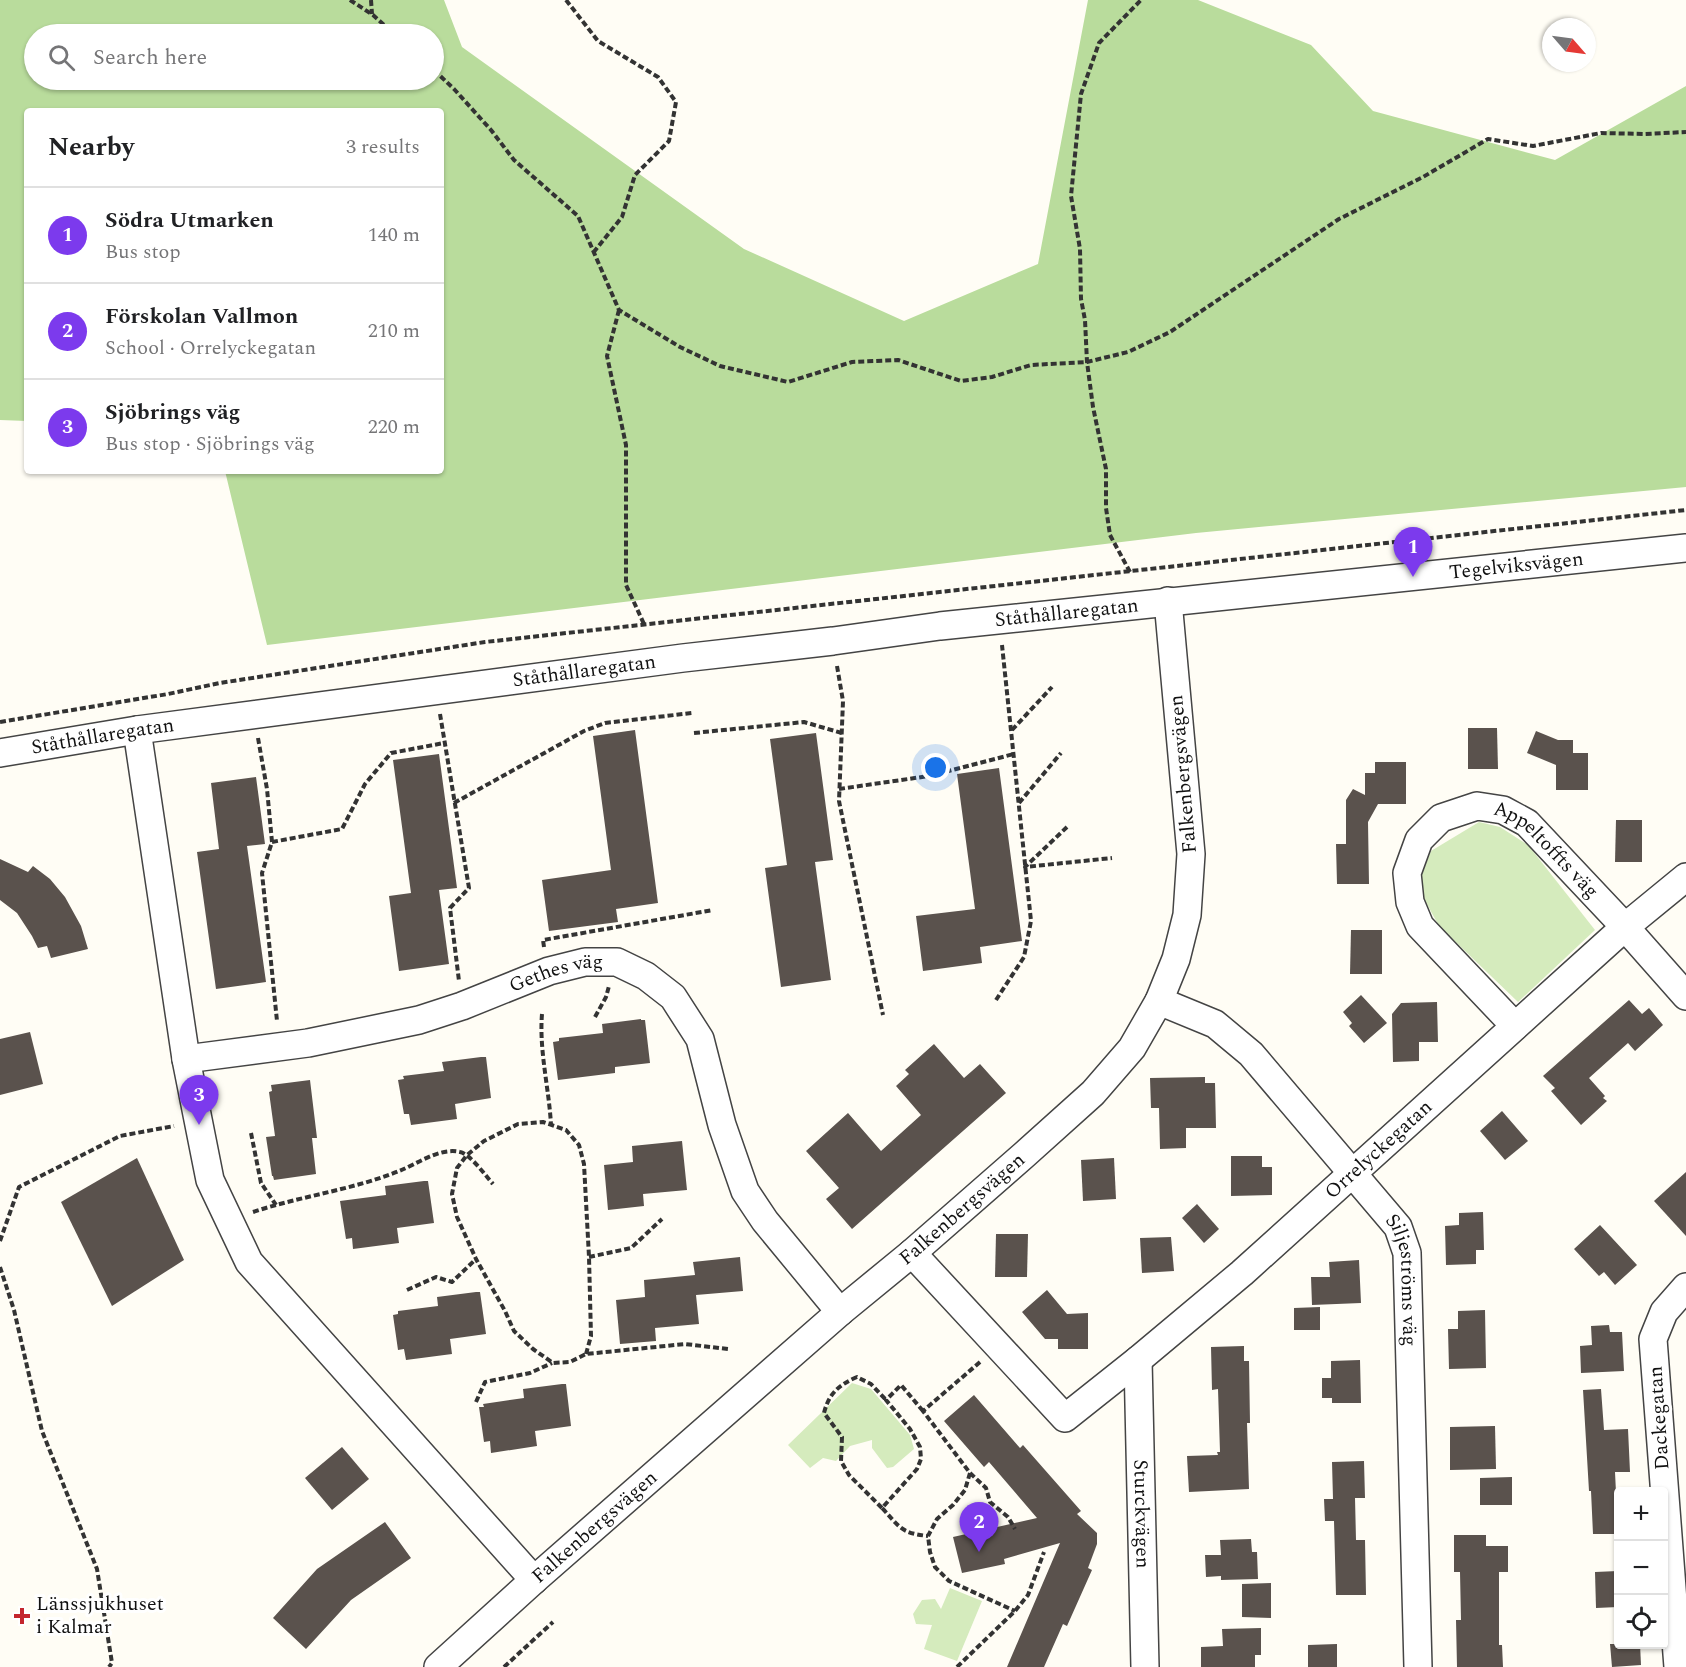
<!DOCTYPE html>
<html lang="en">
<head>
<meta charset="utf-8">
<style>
  body { margin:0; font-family:Spectral,serif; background:#f2f2f2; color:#202124 }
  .controls { position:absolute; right:18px; bottom:18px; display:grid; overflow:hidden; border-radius:6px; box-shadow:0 2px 4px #0004 }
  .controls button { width:54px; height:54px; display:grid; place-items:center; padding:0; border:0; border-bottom:2px solid #e0e0e0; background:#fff; color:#202124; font:30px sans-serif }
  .compass { position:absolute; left:1542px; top:18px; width:54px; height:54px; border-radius:50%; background:#fff; box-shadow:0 2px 4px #0004; rotate:118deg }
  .you { position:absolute; left:936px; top:768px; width:21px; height:21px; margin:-15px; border:4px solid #fff; border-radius:50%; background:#1a73e8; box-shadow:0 0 0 9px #1a73e833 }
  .badge { display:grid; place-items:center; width:39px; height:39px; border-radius:50%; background:#7c3aed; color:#fff; font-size:20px; font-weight:700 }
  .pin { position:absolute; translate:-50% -50px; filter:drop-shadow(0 2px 3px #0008) }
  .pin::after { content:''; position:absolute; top:32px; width:21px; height:18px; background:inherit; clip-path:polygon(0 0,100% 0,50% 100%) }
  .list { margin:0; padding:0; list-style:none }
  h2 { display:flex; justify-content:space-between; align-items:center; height:78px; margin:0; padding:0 24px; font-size:26px }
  h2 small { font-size:20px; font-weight:400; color:#757577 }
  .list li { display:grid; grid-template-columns:39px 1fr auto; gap:18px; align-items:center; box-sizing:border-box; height:96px; padding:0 24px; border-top:2px solid #e0e0e0 }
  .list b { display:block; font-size:22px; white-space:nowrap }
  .list p { margin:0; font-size:20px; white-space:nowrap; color:#757577 }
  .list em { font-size:20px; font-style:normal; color:#757577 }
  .icon { flex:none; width:33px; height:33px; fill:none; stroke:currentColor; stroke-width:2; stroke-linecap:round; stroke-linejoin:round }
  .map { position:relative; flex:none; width:1686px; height:1667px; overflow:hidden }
  .search { position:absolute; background:#fff; box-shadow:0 2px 4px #0004; left:24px; top:24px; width:420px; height:66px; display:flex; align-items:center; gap:15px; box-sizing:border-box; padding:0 21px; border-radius:33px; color:#757577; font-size:22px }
  .panel { position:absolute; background:#fff; box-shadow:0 2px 4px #0004; left:24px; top:108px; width:420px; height:366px; border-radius:6px }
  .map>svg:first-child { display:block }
</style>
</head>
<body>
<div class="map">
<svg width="1686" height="1667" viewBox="0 0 1686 1667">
  <rect width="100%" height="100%" fill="#fffdf5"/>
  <g fill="#d5ebbd">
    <polygon points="1479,822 1500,827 1528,845 1595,930 1518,1002 1439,926 1423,897 1420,879 1431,851"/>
    <polygon points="852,1383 871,1389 910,1435 914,1449 893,1467 887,1468 872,1448 872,1440 850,1446 836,1461 823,1458 810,1468 788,1445"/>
    <polygon points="950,1588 982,1601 957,1661 924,1649 932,1625 916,1624 913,1614 922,1600 935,1599 941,1609"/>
  </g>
  <path fill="#b9dc9c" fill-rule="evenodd" d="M0 0H444L462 47 744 249 904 321 1038 264 1088 0H1198L1311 45 1373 111 1555 160 1686 86V487L1196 533 267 645 225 471H441V111H27V421L0 420ZM34 34H434V80H34Z"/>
  <g fill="#5a524d">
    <polygon points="1468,728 1497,728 1498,769 1468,769"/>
    <polygon points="635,730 658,903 616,909 618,922 549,931 542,880 611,870 593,736"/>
    <polygon points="1536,731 1558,740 1573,740 1573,753 1588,753 1588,790 1556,790 1556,765 1527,753"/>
    <polygon points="816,733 833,860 815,862 831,980 781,987 765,868 787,865 770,739"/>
    <polygon points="439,754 457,888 439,890 449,964 399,971 389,896 411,893 393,760"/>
    <polygon points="1375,762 1406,762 1406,804 1378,804 1368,822 1369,884 1337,884 1336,844 1346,844 1346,800 1353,789 1365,795 1365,773 1375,773"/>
    <polygon points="999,768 1022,941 980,947 982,963 923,971 916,916 975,909 957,774"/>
    <polygon points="256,777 265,844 247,846 266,982 216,989 197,852 219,849 211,783"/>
    <polygon points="1616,820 1642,820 1642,862 1615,862"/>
    <polygon points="0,859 28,872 33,866 50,879 65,897 81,926 88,949 51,958 47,946 38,948 32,936 17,913 0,900"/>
    <polygon points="1351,930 1382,930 1382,974 1350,974"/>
    <polygon points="1361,995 1387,1023 1364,1043 1349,1026 1352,1023 1343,1012"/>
    <polygon points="1629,1000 1642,1014 1649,1008 1663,1025 1635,1051 1628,1043 1589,1078 1605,1096 1603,1098 1607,1101 1581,1125 1551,1091 1555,1088 1543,1076"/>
    <polygon points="1437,1002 1438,1042 1419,1042 1419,1061 1393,1062 1392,1014 1401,1003"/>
    <polygon points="641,1019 641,1020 645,1020 650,1063 615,1067 615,1073 558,1080 553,1042 559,1041 559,1038 603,1033 602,1024"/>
    <polygon points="30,1032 43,1084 0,1095 0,1039"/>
    <polygon points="934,1044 964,1078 980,1064 1006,1093 852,1229 826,1199 839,1188 806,1151 848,1113 881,1151 921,1115 896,1086 909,1074 905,1070"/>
    <polygon points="481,1057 486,1057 491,1098 455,1104 457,1119 411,1125 409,1114 404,1114 398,1080 404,1079 403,1076 444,1071 442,1062"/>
    <polygon points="1205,1077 1205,1083 1215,1083 1216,1128 1186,1128 1186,1148 1160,1149 1159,1108 1151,1108 1150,1078"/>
    <polygon points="310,1080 317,1138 312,1138 316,1174 274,1180 273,1176 272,1176 266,1137 275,1136 269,1092 272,1091 271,1085"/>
    <polygon points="1502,1111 1528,1141 1505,1160 1480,1131"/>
    <polygon points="682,1141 687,1190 643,1194 644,1206 608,1210 604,1165 633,1162 632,1146"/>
    <polygon points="1231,1156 1262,1156 1262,1167 1272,1167 1272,1195 1231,1196"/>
    <polygon points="137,1158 184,1260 112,1306 61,1202"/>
    <polygon points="1114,1158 1116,1199 1083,1201 1081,1160"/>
    <polygon points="1686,1172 1686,1236 1654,1201"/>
    <polygon points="424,1181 428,1181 434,1223 397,1228 399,1243 353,1249 352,1238 346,1239 340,1201 386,1195 385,1186"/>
    <polygon points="1197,1204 1219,1229 1204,1243 1182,1218"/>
    <polygon points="1483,1212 1484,1250 1476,1250 1476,1264 1446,1265 1445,1226 1459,1225 1459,1213"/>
    <polygon points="1600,1225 1637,1265 1615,1285 1604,1272 1599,1276 1574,1249"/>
    <polygon points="996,1234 1028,1234 1027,1277 995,1277"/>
    <polygon points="1171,1237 1174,1271 1142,1273 1140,1238"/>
    <polygon points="740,1257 743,1291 696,1295 699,1324 655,1328 656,1341 620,1344 616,1300 645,1297 644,1280 695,1275 693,1262"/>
    <polygon points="1359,1260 1361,1303 1312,1305 1311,1277 1330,1277 1329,1262"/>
    <polygon points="1047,1290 1067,1314 1088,1313 1088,1349 1058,1349 1058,1339 1045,1339 1022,1312"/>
    <polygon points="476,1292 480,1292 486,1334 450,1339 452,1354 406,1360 404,1349 398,1350 393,1315 398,1314 398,1311 438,1306 437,1297"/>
    <polygon points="1320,1307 1320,1330 1294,1330 1294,1308"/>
    <polygon points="1485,1310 1486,1368 1449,1369 1448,1329 1458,1329 1458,1311"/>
    <polygon points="1609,1325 1610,1332 1622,1332 1624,1371 1581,1373 1580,1346 1592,1345 1591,1326"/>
    <polygon points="1244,1346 1244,1361 1249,1361 1250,1423 1247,1423 1249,1489 1189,1492 1187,1456 1218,1455 1217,1452 1220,1452 1218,1389 1212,1390 1211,1347"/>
    <polygon points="1360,1360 1361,1403 1332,1403 1332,1398 1322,1398 1322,1378 1331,1378 1331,1361"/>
    <polygon points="562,1384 566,1384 571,1426 535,1431 537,1446 491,1453 490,1441 484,1442 479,1407 484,1407 483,1404 524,1398 523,1389"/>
    <polygon points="1601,1389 1604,1430 1628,1429 1630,1472 1615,1472 1618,1534 1593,1534 1591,1491 1589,1491 1583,1390"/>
    <polygon points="974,1395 1020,1448 1023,1445 1081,1511 1077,1514 1097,1533 1097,1544 1088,1568 1092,1570 1067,1626 1063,1624 1044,1667 1007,1667 1060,1543 1004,1559 1005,1564 962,1573 953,1537 1037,1518 989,1462 984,1467 944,1421"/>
    <polygon points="1495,1426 1496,1469 1450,1470 1450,1427"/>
    <polygon points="342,1447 369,1479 332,1510 305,1478"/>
    <polygon points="1364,1461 1365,1498 1355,1498 1356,1540 1365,1540 1366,1595 1336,1595 1334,1521 1325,1521 1324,1499 1333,1499 1332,1462"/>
    <polygon points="1512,1477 1512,1505 1480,1505 1480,1478"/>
    <polygon points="385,1522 411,1558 351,1600 306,1649 273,1618 317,1569"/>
    <polygon points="1454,1535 1486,1535 1486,1546 1508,1546 1508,1572 1499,1572 1499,1645 1502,1645 1503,1667 1457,1667 1456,1620 1461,1620 1460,1572 1454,1572"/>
    <polygon points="1251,1539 1252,1552 1257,1552 1258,1579 1221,1580 1221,1576 1206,1577 1205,1555 1221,1555 1220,1540"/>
    <polygon points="1618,1571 1618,1607 1596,1608 1595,1572"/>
    <polygon points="1271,1583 1271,1618 1242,1617 1242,1584"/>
    <polygon points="1261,1628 1261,1655 1255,1655 1255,1667 1201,1667 1201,1647 1223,1646 1222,1629"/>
    <polygon points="1337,1644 1337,1667 1308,1667 1308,1645"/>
    <polygon points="1610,1644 1640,1644 1641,1665 1612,1667"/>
  </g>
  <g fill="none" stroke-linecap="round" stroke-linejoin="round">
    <defs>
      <g id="minor">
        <polyline points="137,730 186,1059 210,1180 249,1262 534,1580"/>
        <path id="s1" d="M0 753 137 730 683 658 833 641 940 626 1686 548"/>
        <path id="s2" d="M1159 1001 1215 1024 1251 1054 1398 1227 1407 1253 1418 1667"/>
        <path id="s3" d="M1515 1026 1420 926 1410 902 1407 873 1419 840 1441 818 1477 806 1503 810 1527 823 1625 927 1686 996"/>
        <path id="s4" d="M186 1059 308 1043 419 1020 462 1006 549 971 585 962H617L646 976 673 997 700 1039 722 1125 745 1191 765 1221 840 1312"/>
        <path id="s5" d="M912 1253 1065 1418 1138 1360 1242 1273 1625 927 1686 877"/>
        <path id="s6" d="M1138 1360 1145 1667"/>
        <path id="s7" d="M438 1667 534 1580 840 1312 912 1253 1024 1155 1093 1093 1132 1048 1159 1001 1176 959 1187 915 1191 854 1168 601"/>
        <polyline points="1678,1667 1653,1339 1664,1312 1686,1287"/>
      </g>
    </defs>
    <use href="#minor" stroke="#444" stroke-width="30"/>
    <g stroke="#333" stroke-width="4" stroke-dasharray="6 3" stroke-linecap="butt">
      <polyline points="350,0 373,15 394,34"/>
      <polyline points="371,0 372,14"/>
      <polyline points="566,0 598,41 658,77 676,102 669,141 635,175 622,217 593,253"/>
      <polyline points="434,70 454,89 491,130 514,160 578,216 619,310 680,347 720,366 788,382 852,362 898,360 961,381 992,377 1031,365 1087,362 1128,352 1170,332 1339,219 1423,177 1488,139 1533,146 1601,133 1644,134 1686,132"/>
      <polyline points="619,310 607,356 626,445 626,585 644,624"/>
      <polyline points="1130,572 1110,535 1106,508 1106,469 1093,407 1087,362 1085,320 1081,299 1080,249 1071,196 1081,94 1099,43 1141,0"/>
      <polyline points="837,666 843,701 839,801 883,1015"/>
      <polyline points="440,714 469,888 450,908 459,981"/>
      <polyline points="0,722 168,694 220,683 485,642 1686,510"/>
      <polyline points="1012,730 1052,687"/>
      <polyline points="694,733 804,722 842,733"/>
      <polyline points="258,738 267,789 272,842 262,873 277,1021"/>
      <polyline points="839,789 929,776 1014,754"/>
      <polyline points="454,803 584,731 605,723 692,713"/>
      <polyline points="1019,803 1061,753"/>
      <polyline points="1067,827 1025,867 1112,858"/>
      <polyline points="272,842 342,829 365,784 391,753 444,743"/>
      <polyline points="544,947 543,940 713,910"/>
      <polyline points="996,1000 1024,957 1031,921 1002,645"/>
      <path d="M542 1014C539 1051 549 1088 551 1125"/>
      <polyline points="595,1017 606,997 609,986"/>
      <polyline points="251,1133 261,1183 276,1205"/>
      <path d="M253 1212C301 1196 352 1190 399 1171 417 1164 440 1147 460 1152 470 1154 485 1175 493 1184"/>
      <polyline points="0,1241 19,1187 120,1136 174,1126"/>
      <polyline points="589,1257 631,1248 662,1219"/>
      <polyline points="0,1267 14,1310 42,1431 97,1569 112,1663 109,1667"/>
      <polyline points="407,1290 436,1277 452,1282 476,1259"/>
      <polyline points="586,1354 591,1336 589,1257 584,1164 579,1145 566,1130 543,1122 518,1124 484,1141 467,1155 457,1168 452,1194 457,1217 476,1259 505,1311 514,1331 533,1349 553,1363 570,1362 586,1354 685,1344 728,1349"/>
      <polyline points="980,1362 923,1411 970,1473 965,1490 953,1505 937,1519 928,1536 930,1552 935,1567 949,1581 1015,1611"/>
      <polyline points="476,1402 485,1382 530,1373 552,1363"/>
      <path d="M923 1411 901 1385 886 1400 910 1429 920 1447 921 1459 917 1469 882 1508C900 1527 900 1533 928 1536"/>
      <polyline points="970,1473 986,1488 990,1502 1008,1517 1015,1529"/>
      <path d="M882 1508 849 1475 841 1461 842 1437 824 1413C829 1393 839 1385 857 1377L871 1384 886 1400"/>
      <polyline points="504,1667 553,1622"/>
      <polyline points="957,1667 1015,1611 1028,1595 1044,1552"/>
    </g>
    <use href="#minor" stroke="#fff" stroke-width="27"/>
  </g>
  <path fill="#c4262e" stroke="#fff" stroke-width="2" d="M19 1607h6v6h6v6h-6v6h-6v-6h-6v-6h6z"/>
  <g text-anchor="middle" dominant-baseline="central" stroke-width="6" stroke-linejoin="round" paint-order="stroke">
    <g font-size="20" fill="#111" stroke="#fff">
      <text stroke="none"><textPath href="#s1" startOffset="1528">Tegelviksvägen</textPath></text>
      <text stroke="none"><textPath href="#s1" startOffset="1076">Ståthållaregatan</textPath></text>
      <text stroke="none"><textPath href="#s1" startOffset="590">Ståthållaregatan</textPath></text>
      <text stroke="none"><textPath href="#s1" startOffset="104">Ståthållaregatan</textPath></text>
      <text transform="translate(1183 774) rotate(-95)">Falkenbergsvägen</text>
      <text stroke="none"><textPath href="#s3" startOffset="382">Appeltoffts väg</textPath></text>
      <text stroke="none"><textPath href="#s4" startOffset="382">Gethes väg</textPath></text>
      <text stroke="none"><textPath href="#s5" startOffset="638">Orrelyckegatan</textPath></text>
      <text stroke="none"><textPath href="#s7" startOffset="696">Falkenbergsvägen</textPath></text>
      <text stroke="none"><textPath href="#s2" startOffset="388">Siljeströms väg</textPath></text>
      <text transform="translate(1659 1418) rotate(-94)">Dackegatan</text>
      <text stroke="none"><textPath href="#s6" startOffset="154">Sturckvägen</textPath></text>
      <text stroke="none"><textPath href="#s7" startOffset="210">Falkenbergsvägen</textPath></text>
    </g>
    <g font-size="20" fill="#111" stroke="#fff" text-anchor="start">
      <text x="36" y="1604">Länssjukhuset<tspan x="36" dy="23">i Kalmar</tspan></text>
    </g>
  </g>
</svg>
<div class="controls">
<button>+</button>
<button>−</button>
<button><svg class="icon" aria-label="locate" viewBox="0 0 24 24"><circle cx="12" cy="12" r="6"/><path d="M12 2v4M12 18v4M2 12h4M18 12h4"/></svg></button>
</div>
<svg class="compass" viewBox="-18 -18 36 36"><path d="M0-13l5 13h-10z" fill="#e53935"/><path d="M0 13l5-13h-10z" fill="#757577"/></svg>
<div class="you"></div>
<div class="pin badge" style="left:1413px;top:577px">1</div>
<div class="pin badge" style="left:979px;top:1552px">2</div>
<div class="pin badge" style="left:199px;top:1125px">3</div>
<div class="search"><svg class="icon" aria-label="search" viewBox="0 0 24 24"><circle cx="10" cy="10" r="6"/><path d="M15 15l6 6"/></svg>Search here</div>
<section class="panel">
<h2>Nearby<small>3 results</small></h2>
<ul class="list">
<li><span class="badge">1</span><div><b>Södra Utmarken</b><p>Bus stop</p></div><em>140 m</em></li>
<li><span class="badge">2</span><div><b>Förskolan Vallmon</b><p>School · Orrelyckegatan</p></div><em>210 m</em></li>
<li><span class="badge">3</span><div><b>Sjöbrings väg</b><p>Bus stop · Sjöbrings väg</p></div><em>220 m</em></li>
</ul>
</section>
</div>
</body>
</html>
